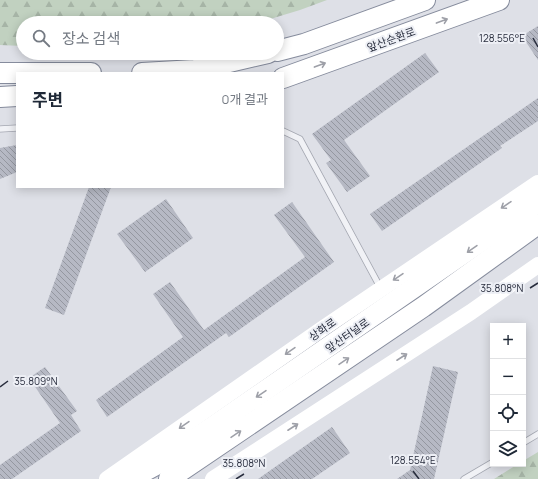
<!DOCTYPE html>
<html lang="ko">
<head>
<meta charset="utf-8">
<style>
  body { margin:0; font-family:Manrope,"Noto Sans KR",sans-serif; background:#f2f2f3; color:#1f2937 }
  .controls { position:absolute; right:12px; bottom:12px; display:grid; overflow:hidden; border-radius:0px; box-shadow:0 2px 10px #0003 }
  .controls button { width:36px; height:36px; display:grid; place-items:center; padding:0; border:0; border-bottom:1px solid #e0e1e3; background:#fff; color:#1f2937; font:20px sans-serif }
  .list { margin:0; padding:0; list-style:none }
  h2 { display:flex; justify-content:space-between; align-items:center; height:52px; margin:0; padding:0 16px; font-size:17px }
  h2 small { font-size:13px; font-weight:400; color:#747a83 }
  .icon { flex:none; width:22px; height:22px; fill:none; stroke:currentColor; stroke-width:2; stroke-linecap:round; stroke-linejoin:round }
  .map { position:relative; flex:none; width:538px; height:479px; overflow:hidden }
  .search { position:absolute; background:#fff; box-shadow:0 2px 10px #0003; left:16px; top:16px; width:268px; height:44px; display:flex; align-items:center; gap:10px; box-sizing:border-box; padding:0 14px; border-radius:22px; color:#747a83; font-size:15px }
  .panel { position:absolute; background:#fff; box-shadow:0 2px 10px #0003; left:16px; top:72px; width:268px; height:116px; border-radius:0px }
  .map>svg:first-child { display:block }
</style>
</head>
<body>
<div class="map">
<svg width="538" height="479" viewBox="0 0 538 479">
  <defs>
    <pattern id="forest-firs" width="22" height="20" patternUnits="userSpaceOnUse"><rect width="22" height="20" fill="#c1d1c0"/><path d="M5 1l3.5 6h-7zM16 11l3.5 6h-7z" fill="#a6b4a6"/></pattern>
    <pattern id="building-back-hatch" width="6" height="6" patternUnits="userSpaceOnUse"><rect width="6" height="6" fill="#b6b9c4"/><path d="M-1 5l2 2M0 0l6 6M5-1l2 2" fill="none" stroke="#9497a0"/></pattern>
  </defs>
  <rect width="100%" height="100%" fill="#dee0e7"/>
  <g fill="url(#forest-firs)">
    <polygon points="0,0 327,0 300,10 257,23 23,23 23,46 0,45"/>
    <polygon points="538,452 538,479 494,479 518,464 523,464 523,461"/>
  </g>
  <g fill="url(#building-back-hatch)">
    <polygon points="538,26 538,60 522,36"/>
    <polygon points="425,53 439,72 344,140 370,176 347,192 326,163 331,160 312,134"/>
    <polygon points="538,98 538,121 500,146 502,148 382,231 370,214"/>
    <polygon points="17,145 17,172 0,179 0,148"/>
    <polygon points="89,187 111,187 64,315 45,308"/>
    <polygon points="166,199 193,238 145,272 117,234"/>
    <polygon points="292,202 334,262 229,337 226,333 107,417 96,400 183,337 153,294 170,282 204,330 305,257 274,215"/>
    <polygon points="433,366 458,372 434,479 397,479 410,470"/>
    <polygon points="45,367 77,411 71,415 81,431 12,479 0,479 0,465 60,423 29,378"/>
    <polygon points="332,427 350,453 312,479 258,479"/>
  </g>
  <g fill="none" stroke-linecap="round" stroke-linejoin="round">
    <defs>
      <g id="lane">
        <polyline points="0,129 17,128"/>
        <polyline points="283,131 300,139 380,287"/>
        <polyline points="523,443 538,434"/>
        <polyline points="464,479 493,462"/>
      </g>
      <g id="highway">
        <polyline points="277,51 304,44 425,0"/>
        <polyline points="0,73 91,73"/>
        <polyline points="142,73 195,70 268,53"/>
        <polyline points="283,78 499,0"/>
        <polyline points="0,97 17,96"/>
        <polyline points="130,479 156,465 215,425 538,202"/>
        <polyline points="169,479 423,307 538,224"/>
      </g>
    </defs>
    <use href="#lane" stroke="#a4a7b1" stroke-width="7"/>
    <use href="#highway" stroke="#868c9d" stroke-width="22"/>
    <use href="#lane" stroke="#f1f2f6" stroke-width="5.5"/>
    <g stroke="#fff" stroke-width="16">
      <polyline points="107,479 322,329 538,183"/>
      <polyline points="213,479 471,312 538,265"/>
    </g>
    <use href="#highway" stroke="#fff" stroke-width="20"/>
  </g>
  <defs><path id="oneway-shaft" d="M-6 0H5M1.5-3L5.5 0L1.5 3" fill="none" stroke-width="1.6" stroke-linecap="round" stroke-linejoin="round"/></defs>
  <g stroke="#9ea0a8">
    <use href="#oneway-shaft" transform="translate(442 21) rotate(-20)"/>
    <use href="#oneway-shaft" transform="translate(320 65) rotate(-20)"/>
    <use href="#oneway-shaft" transform="translate(506 205) rotate(146)"/>
    <use href="#oneway-shaft" transform="translate(472 249) rotate(145)"/>
    <use href="#oneway-shaft" transform="translate(398 277) rotate(146)"/>
    <use href="#oneway-shaft" transform="translate(290 351) rotate(145)"/>
    <use href="#oneway-shaft" transform="translate(402 357) rotate(-33)"/>
    <use href="#oneway-shaft" transform="translate(344 361) rotate(-34)"/>
    <use href="#oneway-shaft" transform="translate(261 394) rotate(146)"/>
    <use href="#oneway-shaft" transform="translate(184 425) rotate(145)"/>
    <use href="#oneway-shaft" transform="translate(293 427) rotate(-33)"/>
    <use href="#oneway-shaft" transform="translate(236 434) rotate(-34)"/>
  </g>
  <path fill="none" stroke="#282d3d" stroke-width="1.5" d="M533 38 538 47M530 288 538 283M0 387 8 381M413 471 419 479M236 479 244 474"/>
  <g text-anchor="middle" dominant-baseline="central" stroke-width="4" stroke-linejoin="round" paint-order="stroke">
    <g font-size="11" fill="#282d3d" stroke="#edeff5">
      <text transform="translate(391 39) rotate(-20)">앞산순환로</text>
      <text transform="translate(322 329) rotate(-35)">상화로</text>
      <text transform="translate(347 335) rotate(-35)">앞산터널로</text>
    </g>
  </g>
  <g font-size="10" text-anchor="middle" fill="#282d3d" stroke="#edeff5" stroke-width="4" stroke-linejoin="round" paint-order="stroke">
    <text x="502" y="42">128.556°E</text>
    <text x="502" y="292">35.808°N</text>
    <text x="36" y="385">35.809°N</text>
    <text x="413" y="464">128.554°E</text>
    <text x="244" y="467">35.808°N</text>
  </g>
</svg>
<div class="controls">
<button>+</button>
<button>−</button>
<button><svg class="icon" aria-label="locate" viewBox="0 0 24 24"><circle cx="12" cy="12" r="6"/><path d="M12 2v4M12 18v4M2 12h4M18 12h4"/></svg></button>
<button><svg class="icon" aria-label="layers" viewBox="0 0 24 24"><path d="M12 4l9 5-9 5-9-5zM3 14l9 5 9-5"/></svg></button>
</div>
<div class="search"><svg class="icon" aria-label="search" viewBox="0 0 24 24"><circle cx="10" cy="10" r="6"/><path d="M15 15l6 6"/></svg>장소 검색</div>
<section class="panel">
<h2>주변<small>0개 결과</small></h2>
<ul class="list">
</ul>
</section>
</div>
</body>
</html>
